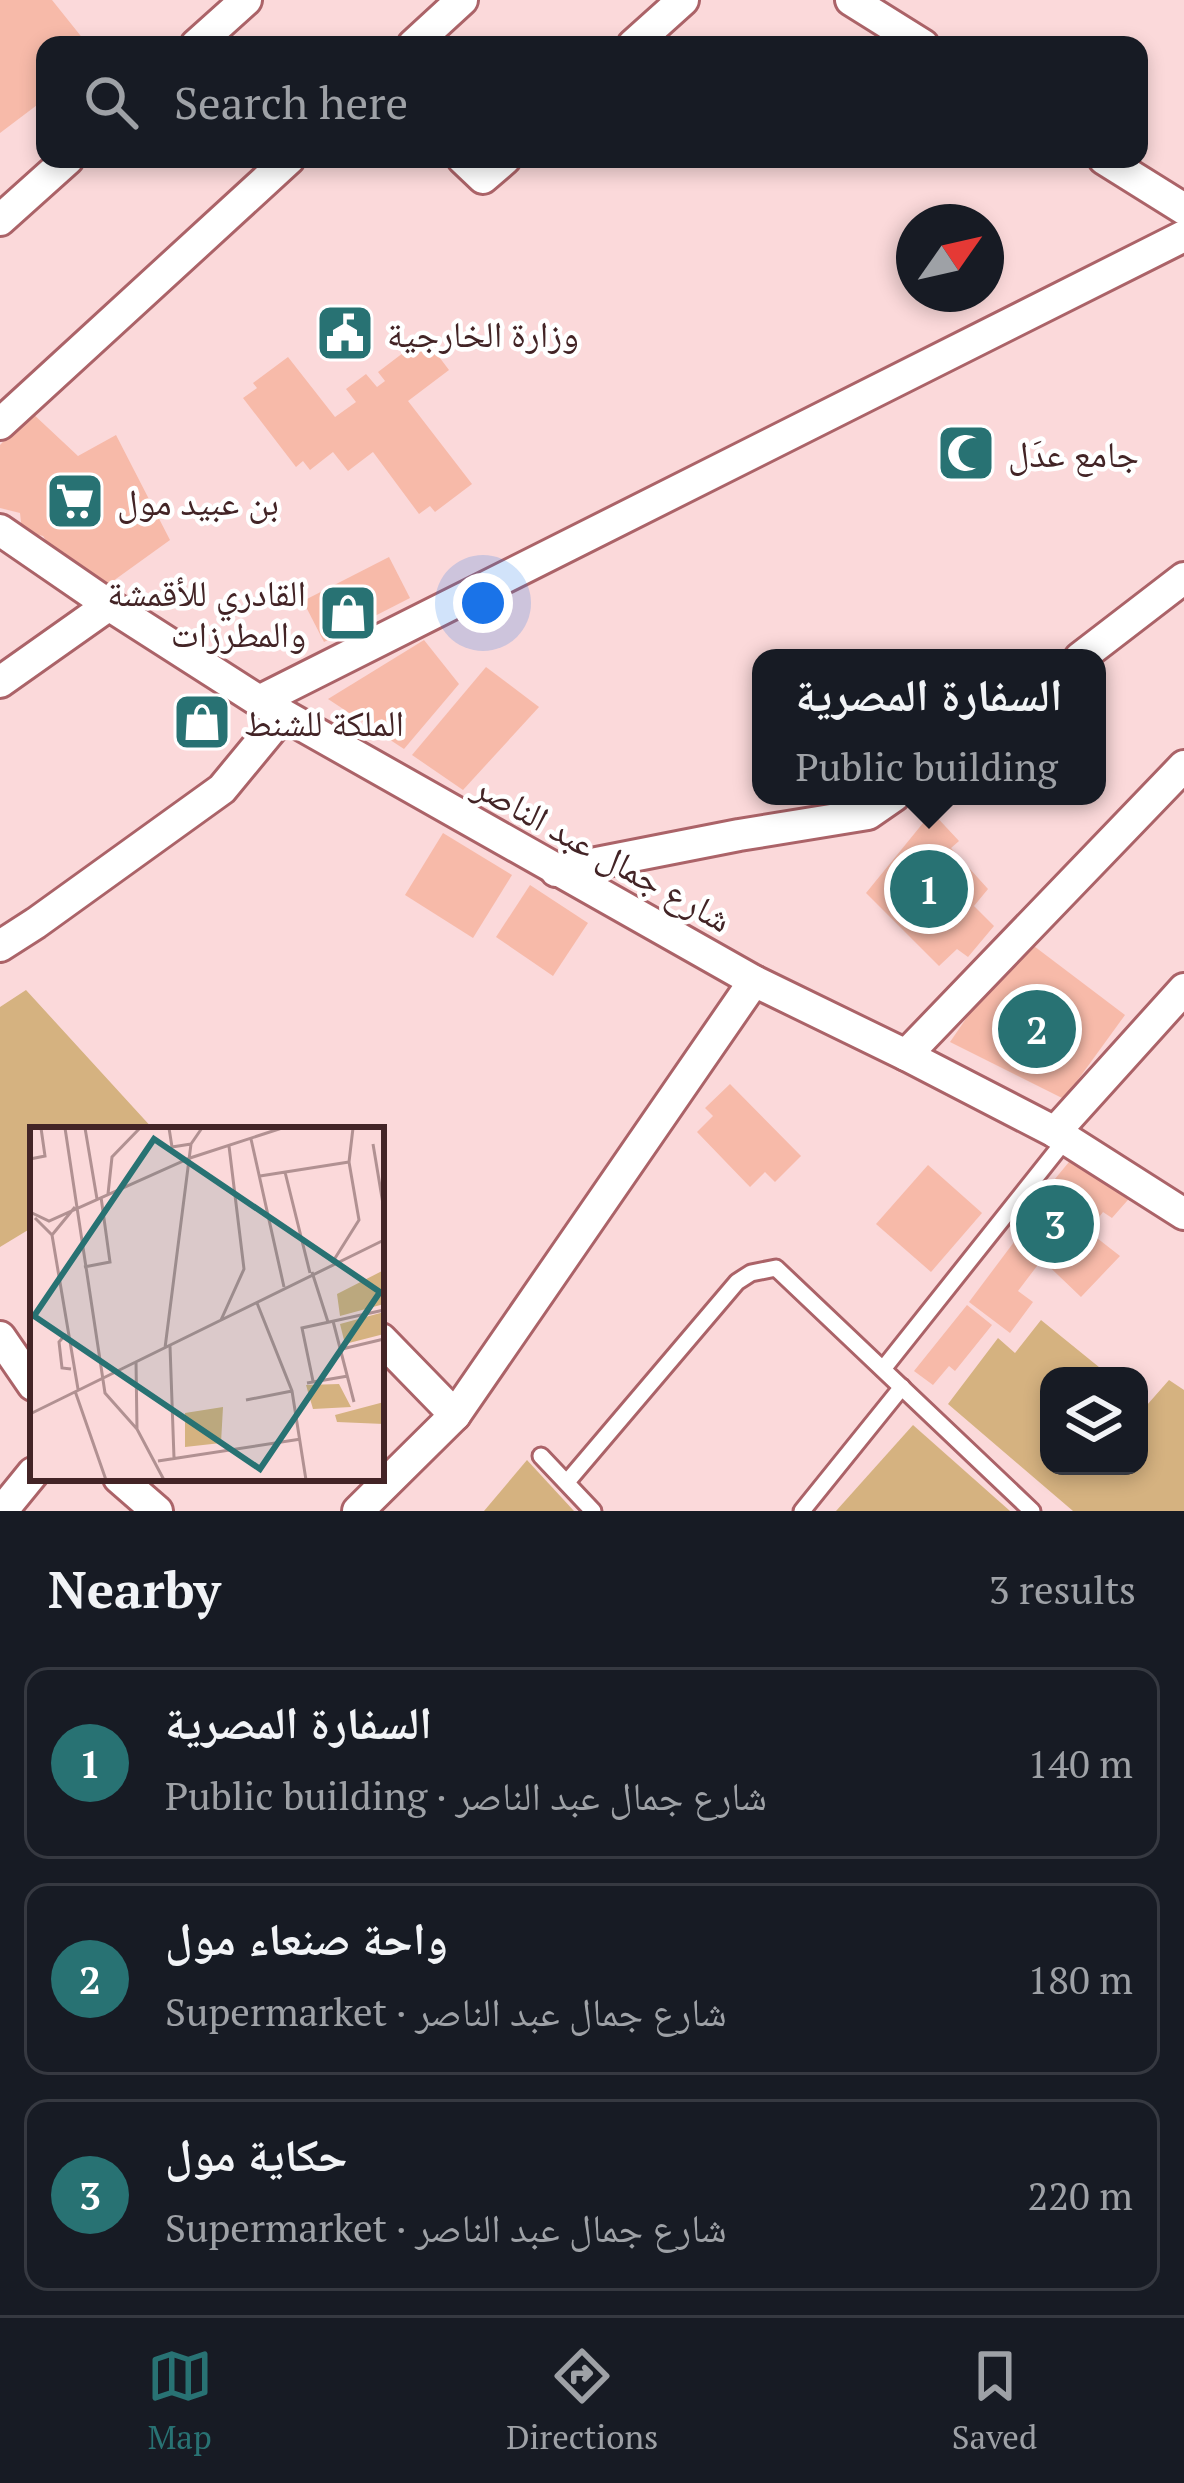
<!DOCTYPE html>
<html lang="en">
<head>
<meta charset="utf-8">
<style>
  body { margin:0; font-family:"PT Serif","Noto Naskh Arabic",serif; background:#20242c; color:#f1f3f6 }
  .controls { position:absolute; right:36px; bottom:36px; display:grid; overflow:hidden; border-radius:24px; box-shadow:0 6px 18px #0003 }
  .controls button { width:108px; height:108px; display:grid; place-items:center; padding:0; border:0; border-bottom:3px solid #363941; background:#171b24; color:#f1f3f6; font:60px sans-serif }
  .compass { position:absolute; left:896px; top:204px; width:108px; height:108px; border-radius:50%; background:#171b24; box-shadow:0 6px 18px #0003; rotate:56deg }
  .you { position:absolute; left:483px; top:603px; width:42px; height:42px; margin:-30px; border:9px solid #fff; border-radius:50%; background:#1a73e8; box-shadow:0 0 0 18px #1a73e833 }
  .badge { display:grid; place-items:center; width:78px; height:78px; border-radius:50%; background:#287273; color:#fff; font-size:39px; font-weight:700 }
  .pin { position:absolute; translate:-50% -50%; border:6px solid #fff; box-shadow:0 3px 12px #0006 }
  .popup { position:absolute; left:752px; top:649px; width:354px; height:156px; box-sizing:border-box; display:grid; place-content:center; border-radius:24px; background:#171b24; filter:drop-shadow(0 3px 9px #0005); font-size:39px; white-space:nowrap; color:#9ea1a6 }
  .popup b { font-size:45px; color:#f1f3f6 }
  .popup::after { content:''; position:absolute; left:50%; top:100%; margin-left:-24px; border:24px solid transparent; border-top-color:#171b24 }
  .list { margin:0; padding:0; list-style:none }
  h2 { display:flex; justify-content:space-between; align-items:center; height:156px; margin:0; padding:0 48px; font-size:51px }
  h2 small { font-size:39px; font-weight:400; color:#9ea1a6 }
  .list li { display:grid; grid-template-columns:78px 1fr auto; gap:36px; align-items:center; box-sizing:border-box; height:192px; margin:0 24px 24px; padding:0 24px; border:3px solid #363941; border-radius:24px }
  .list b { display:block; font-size:45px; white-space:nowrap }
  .list p { margin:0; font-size:39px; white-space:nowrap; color:#9ea1a6 }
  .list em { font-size:39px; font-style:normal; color:#9ea1a6 }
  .icon { flex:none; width:66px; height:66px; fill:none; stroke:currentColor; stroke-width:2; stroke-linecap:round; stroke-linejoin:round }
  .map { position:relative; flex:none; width:1184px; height:1511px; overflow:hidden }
  .search { position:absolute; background:#171b24; box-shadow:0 6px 18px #0003; left:36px; right:36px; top:36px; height:132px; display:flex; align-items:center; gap:30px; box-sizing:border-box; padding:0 42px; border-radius:24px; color:#9ea1a6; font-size:45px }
  .sheet { height:804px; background:#171b24 }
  nav { display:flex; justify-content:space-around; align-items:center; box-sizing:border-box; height:168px; border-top:3px solid #363941; background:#171b24; font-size:33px; color:#9ea1a6 }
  nav a { display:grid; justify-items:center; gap:6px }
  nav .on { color:#287273 }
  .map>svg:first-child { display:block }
</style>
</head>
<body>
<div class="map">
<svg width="1184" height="1511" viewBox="0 0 1184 1511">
  <rect width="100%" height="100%" fill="#fbd9da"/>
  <g fill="#d5b280">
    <polygon points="26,990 154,1130 33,1130 33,1227 0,1247 0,1007"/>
    <polygon points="1041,1320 1110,1376 1049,1376 1049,1466 1139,1466 1139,1400 1147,1405 1169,1380 1184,1390 1184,1511 1073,1511 948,1404 998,1338 1015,1353"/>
    <polygon points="913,1425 1010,1511 836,1511"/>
    <polygon points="527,1460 574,1511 484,1511"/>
  </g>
  <g fill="#f7baa9" fill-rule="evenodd">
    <polygon points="0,0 52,0 88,45 45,45 45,99 0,133"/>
    <polygon points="424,337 449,370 408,401 472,484 435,512 430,506 419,514 373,452 348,471 333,452 310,470 303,461 296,467 243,398 257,388 253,383 288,357 335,417 356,402 346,389 366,374 377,387 385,381 378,372"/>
    <polygon points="31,412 78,456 116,435 170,540 95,594 81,566 66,566 65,553 51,548 43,536 22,531 20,513 0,508 0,445"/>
    <polygon points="389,557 410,598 324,642 303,601"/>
    <polygon points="424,640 459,684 404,749 328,699"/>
    <polygon points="486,667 539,707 463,790 412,755"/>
    <path d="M932 812 959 841 951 848 988 889 974 906 994 926 968 957 957 949 939 966 866 893ZM931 873 954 894 936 914 913 893Z"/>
    <polygon points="443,833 512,875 473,938 405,895"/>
    <polygon points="530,885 588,923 553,976 496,937"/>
    <polygon points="1022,937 1125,1015 1064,1099 950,1042"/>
    <polygon points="730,1084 801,1156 775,1182 765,1172 750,1187 697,1132 713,1116 705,1108"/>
    <polygon points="1078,1151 1134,1193 1112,1218 1103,1212 1088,1231 1120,1256 1081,1297 1012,1231"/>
    <polygon points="928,1165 982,1213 931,1272 876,1224"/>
    <polygon points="1014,1242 1040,1262 1018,1291 1033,1302 1010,1333 969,1302"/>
    <polygon points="967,1305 992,1325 955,1371 949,1366 933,1385 914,1371"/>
  </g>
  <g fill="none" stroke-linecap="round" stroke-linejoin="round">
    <defs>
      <g id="service">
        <polyline points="883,1369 1066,1139"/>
        <polyline points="541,1456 593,1511"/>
        <polyline points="567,1482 737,1282 751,1273 776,1268 1032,1511"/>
        <polyline points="802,1511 902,1387"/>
      </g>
      <g id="minor">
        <polyline points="851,0 923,45"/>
        <polyline points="196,45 246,0"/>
        <polyline points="413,45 462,0"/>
        <polyline points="633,45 683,0"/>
        <polyline points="463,159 483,178 505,159"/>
        <polyline points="1104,159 1184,209"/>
        <polyline points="0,220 68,159"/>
        <polyline points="0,424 289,159"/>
        <polyline points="0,530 109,605 259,701 754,981 906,1055 1055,1132 1184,1214"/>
        <polyline points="1080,658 1184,578"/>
        <polyline points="0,682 109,605"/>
        <polyline points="259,701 1184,236"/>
        <polyline points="556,871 739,835 868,814 894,796"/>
        <polyline points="0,946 36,923 222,789 283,715"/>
        <polyline points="906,1055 1184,766"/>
        <polyline points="1055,1132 1184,989"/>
        <polyline points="0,1337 33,1385"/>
        <polyline points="381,1339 455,1415"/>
        <polyline points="119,1478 157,1511"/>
        <polyline points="2,1511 33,1473"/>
        <polyline points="358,1511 455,1415 754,981"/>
      </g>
    </defs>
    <use href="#service" stroke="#ab6368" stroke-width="21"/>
    <use href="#minor" stroke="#ab6368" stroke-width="36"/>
    <use href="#service" stroke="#fff" stroke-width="15"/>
    <use href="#minor" stroke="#fff" stroke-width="30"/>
  </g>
  <defs>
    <symbol id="civic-square" viewBox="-11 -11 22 22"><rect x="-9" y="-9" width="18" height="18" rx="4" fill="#287273" stroke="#fff"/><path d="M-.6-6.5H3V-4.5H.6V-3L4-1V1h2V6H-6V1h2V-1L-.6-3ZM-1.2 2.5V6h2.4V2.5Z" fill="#fff"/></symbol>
    <symbol id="mosque-square" viewBox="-11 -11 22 22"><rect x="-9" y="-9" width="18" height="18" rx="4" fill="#287273" stroke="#fff"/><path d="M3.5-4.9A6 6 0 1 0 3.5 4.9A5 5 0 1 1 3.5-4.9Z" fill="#fff"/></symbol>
    <symbol id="supermarket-square" viewBox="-11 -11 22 22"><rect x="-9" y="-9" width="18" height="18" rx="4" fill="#287273" stroke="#fff"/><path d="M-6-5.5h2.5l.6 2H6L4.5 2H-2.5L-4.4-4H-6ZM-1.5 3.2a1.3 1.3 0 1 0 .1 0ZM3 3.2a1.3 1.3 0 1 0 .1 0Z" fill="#fff"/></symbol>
    <symbol id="shop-square" viewBox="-11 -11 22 22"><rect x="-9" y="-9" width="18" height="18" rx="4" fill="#287273" stroke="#fff"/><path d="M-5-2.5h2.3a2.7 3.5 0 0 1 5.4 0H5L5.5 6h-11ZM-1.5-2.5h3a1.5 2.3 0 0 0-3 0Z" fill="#fff"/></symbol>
  </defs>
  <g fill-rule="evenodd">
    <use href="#civic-square" x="312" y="300" width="66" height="66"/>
    <use href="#mosque-square" x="933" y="420" width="66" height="66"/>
    <use href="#supermarket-square" x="42" y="468" width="66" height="66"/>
    <use href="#shop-square" x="315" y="580" width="66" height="66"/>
    <use href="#shop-square" x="169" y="689" width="66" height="66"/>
  </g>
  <g text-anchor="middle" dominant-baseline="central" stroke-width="9" stroke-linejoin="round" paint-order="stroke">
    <g font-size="36" fill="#432426" stroke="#fff" text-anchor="start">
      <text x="387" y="333">وزارة الخارجية</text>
      <text x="1008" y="453">جامع عدَل</text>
      <text x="117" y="501">بن عبيد مول</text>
      <text x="306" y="592" text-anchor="end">القادري للأقمشة<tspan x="306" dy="41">والمطرزات</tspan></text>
      <text x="244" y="722">الملكة للشنط</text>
    </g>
    <g font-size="36" fill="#432426" stroke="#fff">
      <text transform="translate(603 852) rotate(29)">شارع جمال عبد الناصر</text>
    </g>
  </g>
  <g transform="translate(30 1127)">
    <rect width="354" height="354" fill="#fbd9da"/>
    <path d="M354 143V177L310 189 307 167ZM354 185V207L315 217 310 197ZM309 257 321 280 283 282 276 258ZM354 275V297L307 295 305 288ZM193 280 191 316 155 320V286Z" fill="#d5b280"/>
    <path fill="none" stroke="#b19192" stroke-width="3" d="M35 1 75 266 107 302 134 353M55 1 67 72M139 1 142 20 161 17M221 12 254 160M343 17 354 83M0 32 15 29 11 1M255 45 280 146M230 49 319 35M78 67 82 30 110 1M0 85 19 94 160 31 252 1M5 91 22 108 48 262M22 108 45 80M302 136 329 93 319 35 323 1M54 140 80 135 71 70M282 145 298 195M227 176 262 264 276 353M191 193 214 142 199 19M303 194 324 275M36 207 29 215 32 241 41 242M140 219 144 331M135 221 161 17 172 1M312 222 354 212M106 234 107 302M283 254 272 201 354 183M277 256 318 249M45 264 76 353M216 273 262 264M0 287 354 113M128 334 271 312"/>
    <path fill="#287273" fill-opacity="0.15" stroke="#287273" stroke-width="6" d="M124 12 350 165 230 342 4 189Z"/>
    <rect width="354" height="354" fill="none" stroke="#432426" stroke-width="6"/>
  </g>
</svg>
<div class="controls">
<button><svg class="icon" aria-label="layers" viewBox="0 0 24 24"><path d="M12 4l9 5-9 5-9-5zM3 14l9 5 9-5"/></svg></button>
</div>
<svg class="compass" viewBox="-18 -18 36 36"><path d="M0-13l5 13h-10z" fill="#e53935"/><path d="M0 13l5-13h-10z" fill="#9ea1a6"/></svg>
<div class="you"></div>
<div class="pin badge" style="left:929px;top:889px">1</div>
<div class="popup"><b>السفارة المصرية</b>Public building</div>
<div class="pin badge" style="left:1037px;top:1029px">2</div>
<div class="pin badge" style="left:1055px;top:1224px">3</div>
<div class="search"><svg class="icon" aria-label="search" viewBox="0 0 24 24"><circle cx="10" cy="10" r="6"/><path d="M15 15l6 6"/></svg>Search here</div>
</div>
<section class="sheet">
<h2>Nearby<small>3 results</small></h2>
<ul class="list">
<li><span class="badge">1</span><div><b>السفارة المصرية</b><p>Public building · شارع جمال عبد الناصر</p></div><em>140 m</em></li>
<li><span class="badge">2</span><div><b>واحة صنعاء مول</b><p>Supermarket · شارع جمال عبد الناصر</p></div><em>180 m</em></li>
<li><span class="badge">3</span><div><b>حكاية مول</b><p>Supermarket · شارع جمال عبد الناصر</p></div><em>220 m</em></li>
</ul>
</section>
<nav>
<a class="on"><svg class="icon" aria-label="map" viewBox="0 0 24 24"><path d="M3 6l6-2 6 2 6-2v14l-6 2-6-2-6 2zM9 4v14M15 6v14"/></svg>Map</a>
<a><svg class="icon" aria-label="directions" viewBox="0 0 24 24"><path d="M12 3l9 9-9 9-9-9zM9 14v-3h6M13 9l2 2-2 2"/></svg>Directions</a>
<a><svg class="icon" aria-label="saved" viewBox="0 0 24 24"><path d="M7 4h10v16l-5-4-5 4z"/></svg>Saved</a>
</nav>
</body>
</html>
